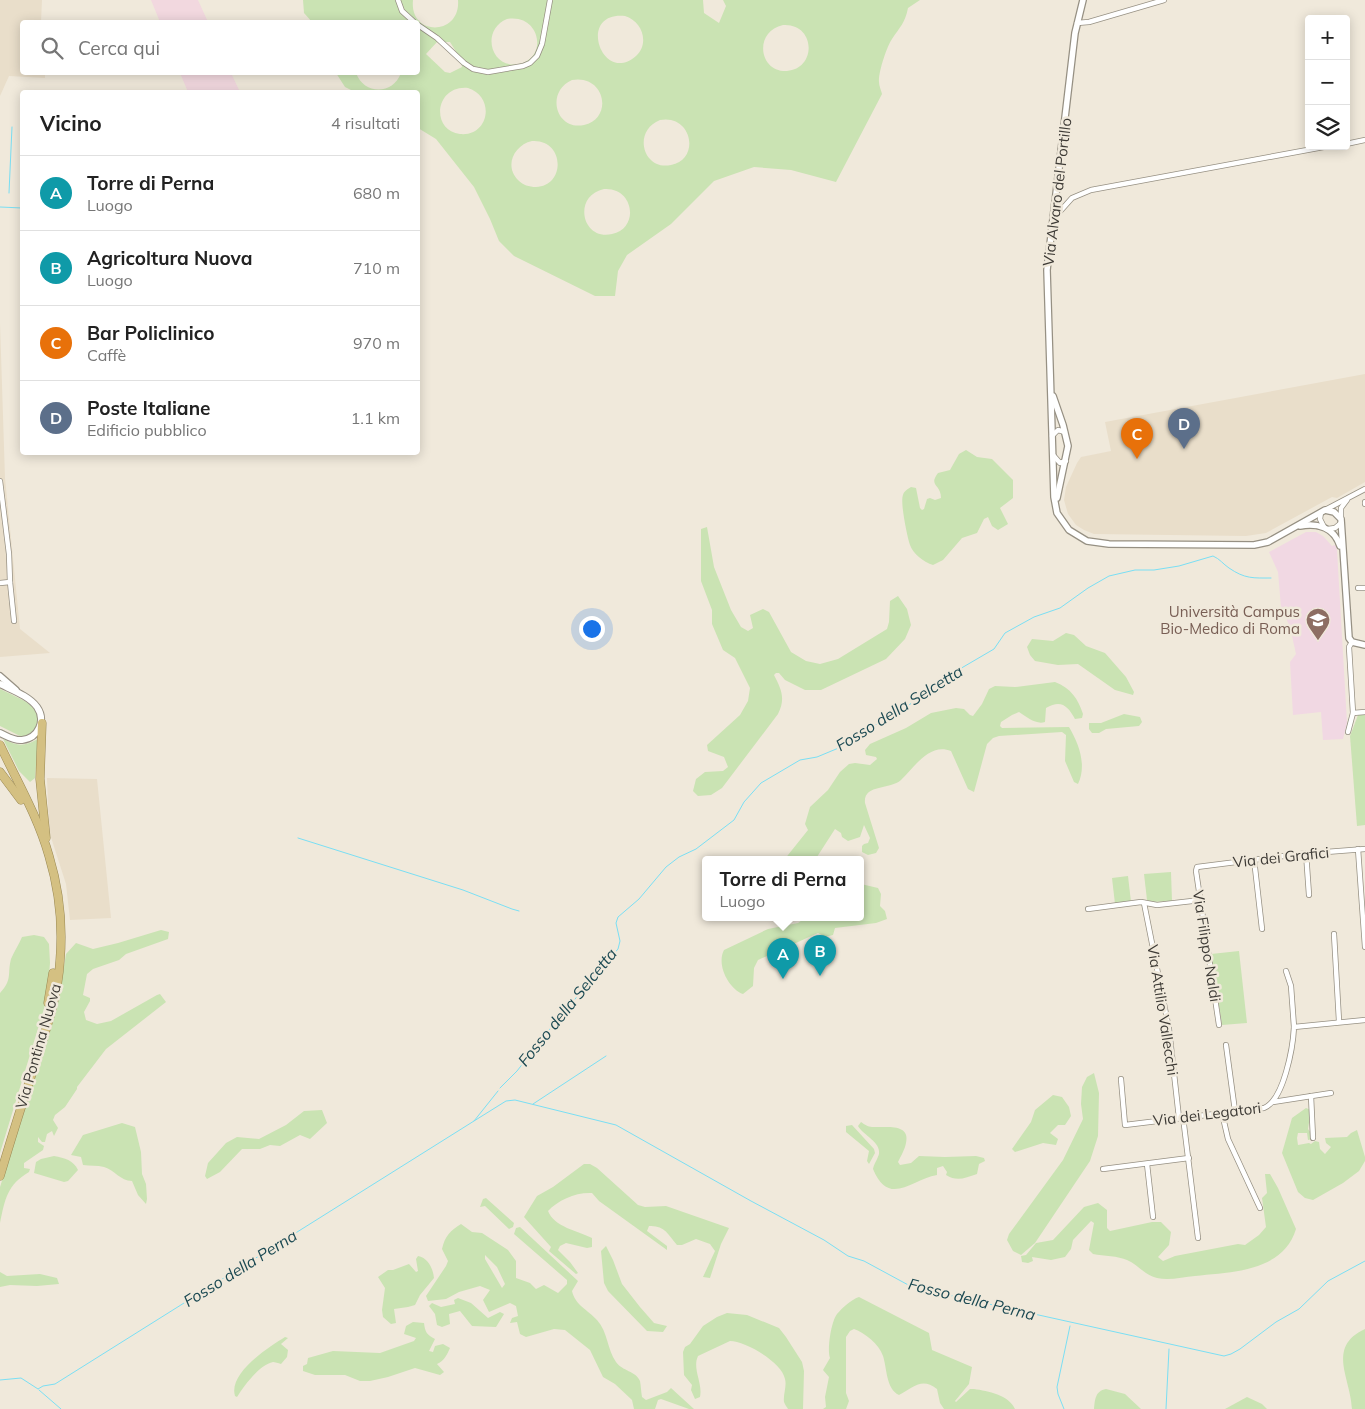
<!DOCTYPE html>
<html lang="it">
<head>
<meta charset="utf-8">
<style>
  body { margin:0; font-family:Mulish,sans-serif; background:#f6f6f6; color:#222 }
  .controls { position:absolute; right:15px; top:15px; display:grid; overflow:hidden; border-radius:5px; box-shadow:0 2px 12px #0003 }
  .controls button { width:45px; height:45px; display:grid; place-items:center; padding:0; border:0; border-bottom:1px solid #e0e0e0; background:#fff; color:#222; font:25px sans-serif }
  .you { position:absolute; left:591px; top:628px; width:18px; height:18px; margin:-12px; border:4px solid #fff; border-radius:50%; background:#1a73e8; box-shadow:0 0 0 8px #1a73e833 }
  .badge { display:grid; place-items:center; width:32px; height:32px; border-radius:50%; background:#0f766e; color:#fff; font-size:16px; font-weight:700 }
  .pin { position:absolute; translate:-50% -41px; filter:drop-shadow(0 1px 2px #0008) }
  .pin::after { content:''; position:absolute; top:26px; width:18px; height:15px; background:inherit; clip-path:polygon(0 0,100% 0,50% 100%) }
  .popup { position:absolute; left:702px; top:856px; width:162px; height:65px; box-sizing:border-box; display:grid; place-content:center; border-radius:5px; background:#fff; filter:drop-shadow(0 1px 4px #0005); font-size:16px; white-space:nowrap; color:#767676 }
  .popup b { font-size:19px; color:#222 }
  .popup::after { content:''; position:absolute; left:50%; top:100%; margin-left:-10px; border:10px solid transparent; border-top-color:#fff }
  .list { margin:0; padding:0; list-style:none }
  h2 { display:flex; justify-content:space-between; align-items:center; height:65px; margin:0; padding:0 20px; font-size:21px }
  h2 small { font-size:16px; font-weight:400; color:#767676 }
  .list li { display:grid; grid-template-columns:32px 1fr auto; gap:15px; align-items:center; box-sizing:border-box; height:75px; padding:0 20px; border-top:1px solid #e0e0e0 }
  .list b { display:block; font-size:19px; white-space:nowrap }
  .list p { margin:0; font-size:16px; white-space:nowrap; color:#767676 }
  .list em { font-size:16px; font-style:normal; color:#767676 }
  .icon { flex:none; width:28px; height:28px; fill:none; stroke:currentColor; stroke-width:2; stroke-linecap:round; stroke-linejoin:round }
  .map { position:relative; flex:none; width:1365px; height:1409px; overflow:hidden }
  .search { position:absolute; background:#fff; box-shadow:0 2px 12px #0003; left:20px; top:20px; width:400px; height:55px; display:flex; align-items:center; gap:12px; box-sizing:border-box; padding:0 18px; border-radius:5px; color:#767676; font-size:19px }
  .panel { position:absolute; background:#fff; box-shadow:0 2px 12px #0003; left:20px; top:90px; width:400px; height:365px; border-radius:5px }
  .map>svg:first-child { display:block }
</style>
</head>
<body>
<div class="map">
<svg width="1365" height="1409" viewBox="0 0 1365 1409">
  <rect width="100%" height="100%" fill="#f0e9db"/>
  <g fill="#f2d8df">
    <polygon points="151,0 198,0 208,22 160,22"/>
    <polygon points="180,73 231,73 240,92 188,92"/>
  </g>
  <g fill="#e9deca">
    <polygon points="0,0 42,0 41,22 22,22 22,72 45,73 45,78 9,76 0,96"/>
    <polygon points="0,323 5,478 20,629 50,653 0,657"/>
    <polygon points="1365,374 1365,482 1337,498 1332,497 1266,533 1246,536 1094,534 1084,530 1076,525 1068,514 1064,500 1066,487 1077,463 1081,457 1111,451 1105,422"/>
    <polygon points="47,778 97,779 111,918 70,920 66,884 49,831"/>
  </g>
  <polygon fill="#f1d8e3" points="1306,532 1316,532 1323,536 1332,546 1335,545 1337,550 1347,723 1343,739 1323,740 1321,712 1293,715 1290,662 1296,654 1290,627 1281,607 1278,572 1269,552"/>
  <g fill="#cae3b3" fill-rule="evenodd">
    <path d="M303 0H413C409 37 461 36 458 0H703L704 13 719 23 726 6 723 0H920L908 8C905 23 900 27 892 39 887 46 878 73 879 82 879 86 881 90 882 94L836 182 791 170 754 167 714 181 671 224 627 255 618 271 615 296H595L514 256 499 241 490 219 474 187 436 139 418 128V92H355L345 87 336 73H356C364 95 393 95 401 73L418 72V22H312L304 13ZM625 16C642 21 650 43 636 56 602 86 576 11 625 16ZM507 19C540 13 549 58 519 64 491 70 480 30 507 19ZM783 25C816 23 817 69 787 71 758 72 754 31 783 25ZM437 42H450L460 58 462 67 450 73 445 72 426 54ZM572 80C605 74 614 118 584 125 556 131 545 92 572 80ZM468 88C496 97 489 137 460 134 430 130 435 85 468 88ZM660 120C692 114 701 159 671 165 643 171 632 131 660 120ZM532 141C565 139 566 186 536 187 529 187 523 185 518 180 504 166 514 145 532 141ZM604 189C634 187 640 228 612 234 582 241 572 196 604 189Z"/>
    <path d="M966 450 977 457 992 459 1013 480V498L1000 508 1008 524 998 530 992 526 988 517 984 519 977 533 962 538 943 560 933 565C924 562 913 554 910 545 907 536 900 502 903 495 904 491 908 489 911 487L916 488 920 508 922 510 924 509 927 499 930 498 935 500 941 498C941 484 928 486 938 473L950 470 959 454Z"/>
    <path d="M707 527 714 567 731 610 741 627 748 631 753 628 750 615 763 609 769 612 791 652 806 661 820 664 838 659 887 629 889 622 890 601 898 596 907 609 911 625 905 639 886 659 821 690H805L785 680 779 673H776L774 675C781 689 786 698 778 714L722 788 711 795 698 796 693 791 696 779 705 772 723 771 728 767 724 757 708 751 707 745 740 715 748 701 750 688 735 658 723 650 712 624V610L701 581V529Z"/>
    <polygon points="1066,633 1074,635 1086,646 1105,653 1126,677 1134,692 1133,695 1115,690 1078,664 1058,665 1035,661 1030,655 1027,647 1032,639 1053,641"/>
    <path d="M1055 682C1071 688 1078 699 1083 714L1082 718 1075 719C1068 706 1061 699 1046 708L1045 722C1036 725 1027 717 1019 712L1012 715 1001 722 1000 726 1002 728 1069 727C1079 744 1087 765 1078 784L1074 782 1065 761 1066 735 1062 732 999 736 993 738 987 744 974 792 968 789 951 751C929 742 914 768 901 780 890 790 863 784 865 803L879 848 876 853 868 855 862 852V846L864 844 868 843 870 838 864 825 860 837 848 841 842 837 841 833 835 829 815 860H784L808 830 805 824 810 807 828 790 840 772 849 764 855 763 870 765 877 759 876 757 866 755 865 750 870 744 906 728 931 713 956 708 964 709 970 715 973 716 982 704 989 689 995 686 1015 687Z"/>
    <path d="M0 689C19 699 46 705 36 731L22 737 0 726Z"/>
    <polygon points="1124,714 1140,717 1142,722 1139,726 1106,729 1099,733 1092,733 1089,729 1089,723 1101,723"/>
    <polygon points="1358,715 1365,715 1365,825 1357,826 1350,736"/>
    <path d="M3 739C18 746 23 747 38 739L35 778 30 782 19 771Z"/>
    <polygon points="1171,872 1172,901 1149,902 1147,900 1144,874"/>
    <polygon points="1128,876 1131,902 1115,904 1112,878"/>
    <path d="M861 884 878 888 881 894 880 906 885 911 887 919 876 923 835 928 833 935 825 937 818 933 758 960 754 968 753 986 743 994C729 989 716 965 724 950L768 929 798 923 805 918H860Z"/>
    <path d="M161 930 169 932 168 939 126 954 119 960 93 969 87 974 83 995 90 998V1001L84 1012 86 1020 97 1024 111 1021 157 995 160 994 166 1002 106 1049 77 1087V1089L65 1107 55 1115 53 1120 58 1128 54 1136 52 1131 47 1134 45 1142H42L38 1137V1142L44 1146 43 1150 24 1163V1168L30 1169 29 1172C7 1185 5 1199 0 1223V1187L57 1008 66 954 76 943 93 949 118 943Z"/>
    <path d="M34 935 44 937 49 944 50 963 47 999 0 1153V993C13 979 7 974 11 959 14 952 19 944 22 937Z"/>
    <polygon points="1239,951 1247,1023 1222,1025 1211,954"/>
    <polygon points="1094,1073 1099,1093 1098,1136 1090,1161 1035,1243 1021,1255 1013,1251 1007,1240 1009,1234 1063,1160 1083,1119 1081,1104 1082,1087 1087,1077"/>
    <polygon points="1053,1095 1062,1097 1069,1107 1071,1116 1065,1125 1058,1125 1050,1133 1058,1139 1056,1145 1043,1143 1015,1152 1012,1149 1031,1122 1035,1110"/>
    <polygon points="1306,1108 1311,1110 1308,1129 1311,1133 1312,1139 1308,1140 1307,1133 1298,1133 1297,1138 1298,1145 1309,1143 1311,1144 1315,1141 1319,1142 1320,1149 1325,1154 1331,1147 1326,1143 1325,1138 1347,1137 1351,1133 1357,1130 1365,1157 1365,1161 1359,1171 1343,1183 1313,1200 1305,1198 1298,1192 1282,1153 1292,1118"/>
    <polygon points="322,1110 327,1123 310,1139 300,1135 280,1146 270,1145 260,1149 242,1149 220,1172 207,1179 205,1176 208,1163 226,1143 237,1137 259,1139 286,1125 304,1111"/>
    <path d="M861 1122C864 1124 868 1127 872 1127 883 1128 911 1122 906 1143 905 1149 901 1156 898 1162L900 1165 911 1163 919 1156 945 1157 976 1156 984 1158 985 1161 979 1164 977 1174C965 1178 957 1182 946 1175L947 1172 943 1166 937 1168V1175C912 1179 889 1208 873 1169 874 1164 878 1158 879 1154 881 1142 863 1135 858 1126Z"/>
    <path d="M122 1123 135 1127 141 1152 142 1174 146 1184 147 1199 146 1204 138 1195 132 1181C120 1181 115 1170 104 1167 97 1165 90 1166 83 1165L81 1157 71 1155 83 1135Z"/>
    <polygon points="852,1125 874,1149 875,1153 869,1164 867,1161 869,1151 846,1132 846,1126"/>
    <path d="M54 1156C65 1158 73 1160 78 1170L68 1181 64 1182 34 1173 36 1162 41 1159Z"/>
    <path d="M584 1164H590L597 1168 638 1205 645 1207 666 1206 729 1228 721 1244 710 1278 703 1277 715 1251 710 1244 696 1239 682 1245H677C668 1234 664 1225 649 1226L647 1231 667 1246V1250L599 1201 592 1193C576 1192 558 1200 548 1211 554 1227 578 1231 592 1238V1247L587 1248 566 1243 560 1246 558 1250 570 1262 578 1273 576 1274 549 1251 551 1247 524 1217 537 1196 553 1187Z"/>
    <path d="M1265 1174H1270L1278 1188 1296 1229C1283 1272 1231 1272 1195 1276 1183 1277 1169 1281 1157 1278 1146 1276 1137 1264 1127 1260 1118 1256 1104 1256 1093 1254L1089 1250 1094 1223 1091 1221 1073 1240 1071 1249 1065 1257 1051 1260 1032 1257 1033 1261 1028 1263 1022 1262 1021 1256 1026 1255 1036 1243 1053 1240 1084 1207 1098 1203 1107 1210V1228L1110 1231 1152 1222H1161L1171 1232 1169 1245 1158 1257 1163 1261 1175 1256 1238 1244 1245 1245 1259 1235 1266 1227 1262 1198 1267 1193Z"/>
    <polygon points="486,1198 514,1223 513,1227 509,1229 485,1206 480,1207 483,1199"/>
    <path d="M461 1224 472 1232 482 1233 508 1250 516 1261V1278L530 1283 536 1289 544 1285 558 1293 567 1284V1280L514 1234 516 1228 520 1227 578 1281 572 1291C575 1305 588 1310 597 1320 608 1332 607 1349 616 1362 622 1371 636 1371 640 1381 641 1386 641 1392 642 1397L646 1400 667 1392 671 1388 694 1409H689L661 1399 658 1400 655 1409H634L632 1400 615 1384 603 1377 590 1350 565 1330 554 1329 526 1337 520 1334 517 1322 510 1323 512 1318 518 1316 516 1306 510 1303 489 1312 483 1300 490 1290 480 1286 459 1292 446 1299 428 1301 426 1296 446 1266 448 1261 442 1249C445 1236 450 1231 461 1224ZM485 1255 497 1267 505 1284 502 1288 485 1259Z"/>
    <polygon points="606,1246 613,1260 622,1284 640,1307 654,1323 667,1326 663,1332 647,1331 608,1291 604,1283 601,1251"/>
    <path d="M418 1256C428 1258 433 1268 434 1278L420 1295 415 1305 408 1307 394 1309 396 1323 391 1324 383 1317 382 1310 385 1288 378 1277 388 1270H393L409 1264 416 1272 418 1271 416 1259Z"/>
    <polygon points="0,1272 7,1276 40,1274 57,1278 59,1284 37,1286 10,1285 0,1287"/>
    <path d="M859 1297 929 1333 932 1350 972 1367 969 1384 955 1401 956 1402 970 1389H974C988 1391 1009 1395 1015 1409H944L940 1403 937 1389C922 1377 914 1387 899 1395 886 1389 887 1368 883 1356 879 1344 865 1333 854 1329L850 1331 846 1337V1393L849 1401 846 1409H823L826 1407 825 1397 829 1377 823 1370 830 1358C827 1349 831 1322 837 1314 842 1308 852 1299 859 1297Z"/>
    <polygon points="458,1298 471,1303 488,1318 500,1312 504,1314 496,1327 472,1326 460,1311 449,1314 450,1324 442,1327 437,1325 435,1314 429,1306 432,1303 441,1307 455,1304 454,1300"/>
    <path d="M727 1313 747 1315 779 1328 786 1337 802 1362 804 1371 803 1409H788C787 1407 785 1405 784 1402 783 1395 787 1386 785 1379 782 1362 745 1341 730 1341L698 1356C692 1369 703 1383 700 1397L695 1399 691 1390 692 1385 684 1375 683 1352 685 1347 690 1344 703 1326 717 1317Z"/>
    <path d="M413 1322 424 1323C425 1332 427 1335 435 1339L429 1351 433 1352 435 1346 443 1344 450 1348C447 1355 444 1361 437 1364L444 1372 440 1375 415 1368 388 1377 370 1381H360L345 1375H315L303 1371V1366L307 1364 308 1358 333 1351 380 1353 414 1341 416 1338 404 1334 406 1326Z"/>
    <path d="M1365 1329V1409H1352C1351 1378 1326 1347 1365 1329Z"/>
    <path d="M285 1337 288 1338 281 1344 288 1350 287 1357 281 1364C278 1363 275 1362 273 1362 259 1365 244 1386 237 1397L235 1396C228 1373 269 1347 285 1337Z"/>
    <path d="M1106 1389 1125 1394 1141 1409H1094C1095 1400 1095 1391 1106 1389Z"/>
    <polygon points="1247,1397 1262,1404 1267,1409 1225,1409"/>
  </g>
  <g fill="none" stroke-linecap="round" stroke-linejoin="round">
    <g stroke="#7adff4" stroke-width="1">
      <polyline points="9,193 12,127"/>
      <polyline points="0,207 22,208"/>
      <polyline points="298,838 463,890 512,909 519,911"/>
      <path d="M500 1088 517 1071 557 1020 618 949 620 941 616 923 618 917 639 899 666 867 679 857 696 849 734 820 744 802 761 783 800 760 817 757 841 747 868 729 896 714 916 700 929 687 994 649 1005 633 1034 617 1060 608 1088 588 1109 576 1135 570H1154L1179 566 1213 556C1220 559 1223 564 1229 568 1245 579 1253 578 1271 578"/>
      <polyline points="533,1104 606,1056"/>
      <polyline points="474,1121 506,1101 515,1100 616,1125 751,1201 824,1240 848,1256 864,1261 912,1287 1224,1356 1231,1354 1240,1349 1276,1322 1299,1309 1328,1281 1365,1261"/>
      <polyline points="0,1380 21,1378 38,1389 43,1386 55,1384 474,1121 498,1091"/>
      <polyline points="39,1390 61,1409"/>
      <polyline points="1064,1409 1058,1394 1057,1387 1070,1326"/>
      <polyline points="1166,1409 1169,1349"/>
    </g>
    <defs>
      <g id="minor">
        <polyline points="398,0 402,11 414,22"/>
        <polyline points="1077,23 1089,22 1164,0"/>
        <polyline points="418,25 437,38 464,63 473,69 488,72 523,66 530,63 537,56 542,44 550,0"/>
        <polyline points="1346,144 1365,140"/>
        <polyline points="1054,218 1072,198 1091,190 1329,146"/>
        <polyline points="1052,436 1058,430 1065,432"/>
        <polyline points="1053,455 1060,463 1066,461"/>
        <polyline points="0,481 9,554 10,582 14,621"/>
        <polyline points="1365,502 1365,504"/>
        <polyline points="1325,510 1365,489"/>
        <polyline points="1321,512 1320,519 1324,527"/>
        <polyline points="1341,519 1341,508 1347,500"/>
        <polyline points="1328,529 1335,528 1341,523"/>
        <polyline points="0,583 10,582"/>
        <polyline points="1358,588 1365,588"/>
        <polyline points="1353,713 1365,712"/>
        <polyline points="1348,732 1353,713 1349,647 1352,642"/>
        <polyline points="1358,849 1365,947"/>
        <polyline points="1306,853 1309,895"/>
        <polyline points="1254,859 1262,929"/>
        <polyline points="1144,903 1169,1029 1179,1118"/>
        <polyline points="1088,909 1141,902 1157,905 1201,900"/>
        <polyline points="1334,934 1339,1021"/>
        <polyline points="1286,971 1291,986 1294,1027"/>
        <polyline points="1219,1025 1196,871 1197,867 1300,854 1365,849"/>
        <polyline points="1226,1045 1235,1111"/>
        <path d="M1121 1079 1125 1125 1264 1108C1284 1100 1293 1047 1294 1027L1365 1020"/>
        <polyline points="1311,1096 1313,1138"/>
        <polyline points="1273,1102 1331,1093"/>
        <polyline points="1222,1113 1228,1139 1260,1208"/>
        <polyline points="1183,1117 1198,1238"/>
        <polyline points="1147,1164 1153,1217"/>
        <polyline points="1103,1169 1189,1158"/>
      </g>
      <g id="tertiary">
        <polyline points="1083,0 1075,33 1047,270 1054,497 1057,513 1069,530 1087,541 1109,544 1254,545 1268,542 1325,510 1334,512 1341,519 1349,638 1352,642 1365,645"/>
        <polyline points="1053,396 1063,425 1068,446 1057,498"/>
        <path d="M1300 526C1317 523 1334 527 1340 546"/>
        <polyline points="0,676 16,690"/>
      </g>
      <path id="secondary" d="M0 684C12 690 29 696 37 707 46 720 39 738 22 740 14 741 7 736 0 733"/>
      <g id="trunk">
        <polyline points="42,723 40,779 46,838"/>
        <path d="M0 745C17 781 38 817 49 856 59 889 63 926 60 961 58 996 46 1030 35 1064 23 1101 11 1139 0 1176"/>
        <polyline points="0,772 21,800"/>
        <polyline points="48,1003 53,973"/>
      </g>
    </defs>
    <use href="#minor" stroke="#969083" stroke-width="6"/>
    <use href="#tertiary" stroke="#969083" stroke-width="8"/>
    <use href="#secondary" stroke="#969083" stroke-width="8"/>
    <use href="#trunk" stroke="#998853" stroke-width="9"/>
    <use href="#minor" stroke="#fff" stroke-width="4.5"/>
    <use href="#tertiary" stroke="#fff" stroke-width="5.5"/>
    <use href="#secondary" stroke="#fff" stroke-width="6"/>
    <use href="#trunk" stroke="#d4c082" stroke-width="8"/>
  </g>
  <defs>
    <symbol id="university-pin" viewBox="-11 -11 22 30"><path d="M0 17L-7.5 6A9.5 9.5 0 1 1 7.5 6Z" fill="#8d6e63" stroke="#f0e9db"/><path d="M0-5L7-2L0 1L-7-2ZM-4 1L0 2.5L4 1V4Q0 6-4 4Z" fill="#fff"/></symbol>
  </defs>
  <g fill-rule="evenodd">
    <use href="#university-pin" x="1304" y="606" width="28" height="38"/>
  </g>
  <g text-anchor="middle" dominant-baseline="central" stroke-width="5" stroke-linejoin="round" paint-order="stroke">
    <g font-size="15" fill="#3e3b36" stroke="#f0e9db">
      <text transform="translate(1057 192) rotate(-83)">Via Alvaro del Portillo</text>
      <text transform="translate(1281 857) rotate(-6)">Via dei Grafici</text>
      <text transform="translate(1207 946) rotate(81)">Via Filippo Naldi</text>
      <text transform="translate(1163 1010) rotate(81)">Via Attilio Vallecchi</text>
      <text transform="translate(38 1046) rotate(-74)">Via Pontina Nuova</text>
      <text transform="translate(1207 1114) rotate(-7)">Via dei Legatori</text>
    </g>
    <g font-size="15" fill="#785e54" stroke="#f0e9db" text-anchor="end">
      <text x="1300" y="611">Università Campus<tspan x="1300" dy="17">Bio-Medico di Roma</tspan></text>
    </g>
    <g font-size="16" font-style="italic" fill="#1b4952" stroke="#f0e9db">
      <text transform="translate(899 708) rotate(-32)">Fosso della Selcetta</text>
      <text transform="translate(567 1007) rotate(-51)">Fosso della Selcetta</text>
      <text transform="translate(240 1268) rotate(-32)">Fosso della Perna</text>
      <text transform="translate(972 1299) rotate(14)">Fosso della Perna</text>
    </g>
  </g>
</svg>
<div class="controls">
<button>+</button>
<button>−</button>
<button><svg class="icon" aria-label="layers" viewBox="0 0 24 24"><path d="M12 4l9 5-9 5-9-5zM3 14l9 5 9-5"/></svg></button>
</div>
<div class="you"></div>
<div class="pin badge" style="left:783px;top:979px;background:#0f9aa8">A</div>
<div class="popup"><b>Torre di Perna</b>Luogo</div>
<div class="pin badge" style="left:820px;top:976px;background:#0f9aa8">B</div>
<div class="pin badge" style="left:1137px;top:459px;background:#e8710a">C</div>
<div class="pin badge" style="left:1184px;top:449px;background:#5c6f8a">D</div>
<div class="search"><svg class="icon" aria-label="search" viewBox="0 0 24 24"><circle cx="10" cy="10" r="6"/><path d="M15 15l6 6"/></svg>Cerca qui</div>
<section class="panel">
<h2>Vicino<small>4 risultati</small></h2>
<ul class="list">
<li><span class="badge" style="background:#0f9aa8">A</span><div><b>Torre di Perna</b><p>Luogo</p></div><em>680 m</em></li>
<li><span class="badge" style="background:#0f9aa8">B</span><div><b>Agricoltura Nuova</b><p>Luogo</p></div><em>710 m</em></li>
<li><span class="badge" style="background:#e8710a">C</span><div><b>Bar Policlinico</b><p>Caffè</p></div><em>970 m</em></li>
<li><span class="badge" style="background:#5c6f8a">D</span><div><b>Poste Italiane</b><p>Edificio pubblico</p></div><em>1.1 km</em></li>
</ul>
</section>
</div>
</body>
</html>
